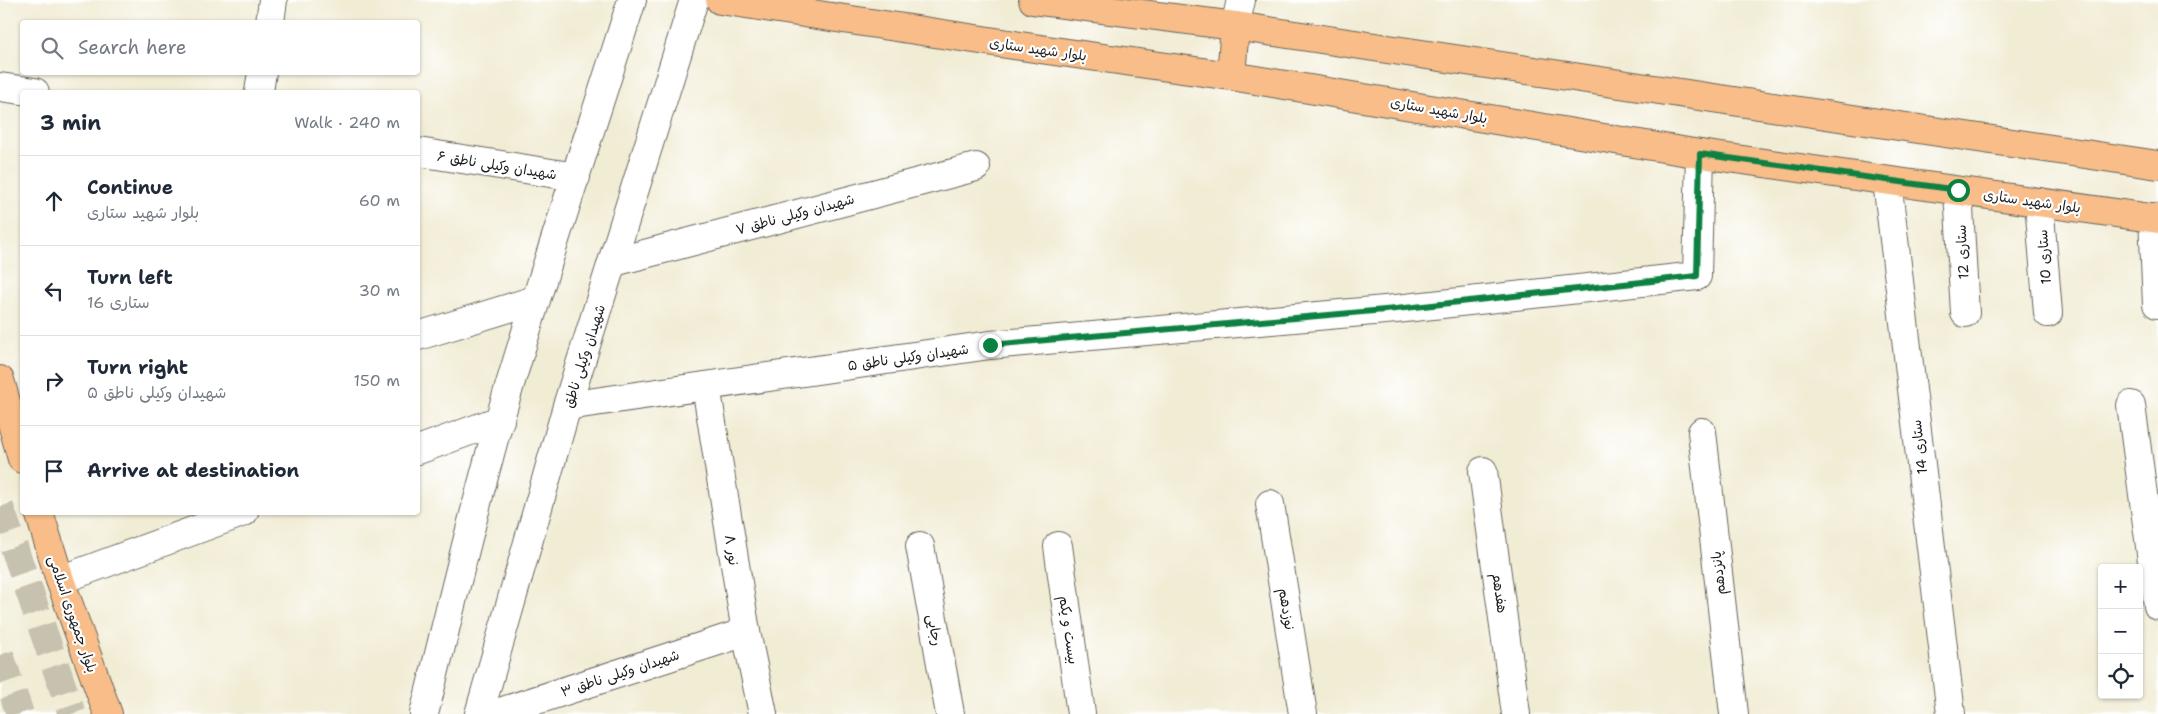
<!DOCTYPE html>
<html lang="en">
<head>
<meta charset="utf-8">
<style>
  body { margin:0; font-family:"Shantell Sans","Playpen Sans Arabic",sans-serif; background:#f2f2f3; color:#1f2937 }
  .controls { position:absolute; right:15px; bottom:15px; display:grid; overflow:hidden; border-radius:5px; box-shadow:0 1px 4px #0004 }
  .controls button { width:45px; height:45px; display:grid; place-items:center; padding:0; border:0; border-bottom:1px solid #e0e1e3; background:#fff; color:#1f2937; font:25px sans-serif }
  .stop { position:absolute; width:15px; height:15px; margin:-11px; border:4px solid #0b8043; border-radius:50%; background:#fff }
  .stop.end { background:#0b8043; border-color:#fff; box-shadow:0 1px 5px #0008 }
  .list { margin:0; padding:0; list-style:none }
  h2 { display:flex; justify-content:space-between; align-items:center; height:65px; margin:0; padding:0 20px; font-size:21px }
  h2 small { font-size:16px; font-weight:400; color:#747a83 }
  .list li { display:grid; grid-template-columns:32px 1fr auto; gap:15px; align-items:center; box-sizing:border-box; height:90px; padding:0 20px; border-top:1px solid #e0e1e3 }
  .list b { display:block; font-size:19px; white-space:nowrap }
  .list p { margin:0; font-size:16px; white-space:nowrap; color:#747a83 }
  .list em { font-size:16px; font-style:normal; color:#747a83 }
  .icon { flex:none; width:28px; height:28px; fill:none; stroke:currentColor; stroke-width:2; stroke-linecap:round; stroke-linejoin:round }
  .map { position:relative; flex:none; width:2158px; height:714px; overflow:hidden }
  .search { position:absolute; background:#fff; box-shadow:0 1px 4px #0004; left:20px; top:20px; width:400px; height:55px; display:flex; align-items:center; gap:12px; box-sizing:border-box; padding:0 18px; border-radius:5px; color:#747a83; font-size:19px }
  .panel { position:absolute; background:#fff; box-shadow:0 1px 4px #0004; left:20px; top:90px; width:400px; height:425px; border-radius:5px }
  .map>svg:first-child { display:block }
</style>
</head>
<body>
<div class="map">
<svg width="2158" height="714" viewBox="0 0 2158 714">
  <rect width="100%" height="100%" fill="#fff"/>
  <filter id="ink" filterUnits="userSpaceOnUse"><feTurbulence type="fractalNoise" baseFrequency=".02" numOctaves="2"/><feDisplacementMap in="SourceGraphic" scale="10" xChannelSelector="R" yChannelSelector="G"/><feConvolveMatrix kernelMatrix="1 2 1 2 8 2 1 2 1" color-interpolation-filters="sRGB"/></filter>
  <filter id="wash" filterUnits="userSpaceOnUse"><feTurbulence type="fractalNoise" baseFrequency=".0096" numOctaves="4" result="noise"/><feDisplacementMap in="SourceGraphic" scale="20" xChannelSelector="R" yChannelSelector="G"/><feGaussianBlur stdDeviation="1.12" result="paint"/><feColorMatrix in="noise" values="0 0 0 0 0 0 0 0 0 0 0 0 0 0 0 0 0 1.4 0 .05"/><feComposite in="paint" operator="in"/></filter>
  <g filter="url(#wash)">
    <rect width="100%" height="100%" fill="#f1ecd4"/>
  </g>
  <g filter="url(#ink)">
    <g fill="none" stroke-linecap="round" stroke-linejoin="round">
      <g stroke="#c6c2af" stroke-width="28" stroke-dasharray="28 14" stroke-linecap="butt">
        <polyline points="0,507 72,714"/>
        <polyline points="0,655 20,714"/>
      </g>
      <defs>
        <g id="minor">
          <polyline points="270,22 273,0"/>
          <polyline points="1235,26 1241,0"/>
          <polyline points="0,87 35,92"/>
          <polyline points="259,92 262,72"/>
          <polyline points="418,152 576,177"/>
          <polyline points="1887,181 1951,714"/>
          <polyline points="1958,191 1965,313"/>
          <polyline points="2039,202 2048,313"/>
          <polyline points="2153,218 2157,304"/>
          <polyline points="614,262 976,167"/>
          <polyline points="418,336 535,300"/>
          <polyline points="706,386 746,632 763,714"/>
          <polyline points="2131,405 2158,606"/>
          <polyline points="567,406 990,345 1396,309 1697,276 1700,154"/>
          <polyline points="1702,432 1734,714"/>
          <polyline points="418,450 500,420"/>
          <polyline points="1483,471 1516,714"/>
          <polyline points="1270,504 1303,714"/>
          <polyline points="920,546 950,714"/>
          <polyline points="1058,546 1081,714"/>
          <polyline points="60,580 244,512"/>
          <path d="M424 714C449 615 472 516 500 418 541 278 588 139 632 0"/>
          <polyline points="479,714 567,406 694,0"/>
          <polyline points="494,714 746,632"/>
        </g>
        <g id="major">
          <polyline points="720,0 1047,50 1231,76 1700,154 2158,219"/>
          <polyline points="1033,0 1235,26 2158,165"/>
          <polyline points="1231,76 1235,26"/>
          <polyline points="0,380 22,459"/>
          <polyline points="39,512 60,580 108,714"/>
        </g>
      </defs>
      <use href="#minor" stroke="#67655c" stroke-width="30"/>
      <use href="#major" stroke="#67655c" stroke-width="30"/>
      <use href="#minor" stroke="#fff" stroke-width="28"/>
      <use href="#major" stroke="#f8bd88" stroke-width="28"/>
    </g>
  </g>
  <g fill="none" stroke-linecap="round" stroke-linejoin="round" filter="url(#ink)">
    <polyline stroke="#0b8043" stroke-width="6" points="990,345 1396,309 1697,276 1700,154 1958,190"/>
  </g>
  <g text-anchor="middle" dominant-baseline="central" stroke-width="4.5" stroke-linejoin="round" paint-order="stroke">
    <g font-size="14" fill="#1c1c1c" stroke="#fff">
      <text transform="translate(1038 49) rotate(8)">بلوار شهید ستاری</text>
      <text transform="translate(1439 110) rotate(10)">بلوار شهید ستاری</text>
      <text transform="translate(497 165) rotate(9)">شهیدان وکیلی ناطق ۶</text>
      <text transform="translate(2032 201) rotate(8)">بلوار شهید ستاری</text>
      <text transform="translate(795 214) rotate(-15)">شهیدان وکیلی ناطق ۷</text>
      <text transform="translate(1962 252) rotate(-93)">ستاری 12</text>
      <text transform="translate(2044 257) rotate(-94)">ستاری 10</text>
      <text transform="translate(584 356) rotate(-72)">شهیدان وکیلی ناطق</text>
      <text transform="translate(908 357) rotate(-8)">شهیدان وکیلی ناطق ۵</text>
      <text transform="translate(1919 447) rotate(-97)">ستاری 14</text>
      <text transform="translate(732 550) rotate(81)">نور ۸</text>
      <text transform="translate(1718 573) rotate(-96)">پانزدهم</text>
      <text transform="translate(1500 593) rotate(82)">هفدهم</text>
      <text transform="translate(1287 609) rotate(81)">نوزدهم</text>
      <text transform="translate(73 614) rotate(71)">بلوار جمهوری اسلامی</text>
      <text transform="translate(935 630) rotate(80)">رجایی</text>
      <text transform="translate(1069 630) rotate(82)">بیست و یکم</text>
      <text transform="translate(620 673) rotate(-18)">شهیدان وکیلی ناطق ۳</text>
    </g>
  </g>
</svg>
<div class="controls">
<button>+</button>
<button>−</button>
<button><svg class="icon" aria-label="locate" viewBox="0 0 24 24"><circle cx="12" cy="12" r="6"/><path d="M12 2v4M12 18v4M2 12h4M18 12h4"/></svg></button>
</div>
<div class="stop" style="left:1958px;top:190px"></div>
<div class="stop end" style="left:990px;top:345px"></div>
<div class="search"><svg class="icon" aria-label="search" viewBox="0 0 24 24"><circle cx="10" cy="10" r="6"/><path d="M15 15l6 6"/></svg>Search here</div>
<section class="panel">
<h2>3 min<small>Walk · 240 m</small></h2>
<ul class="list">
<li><svg class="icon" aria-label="ahead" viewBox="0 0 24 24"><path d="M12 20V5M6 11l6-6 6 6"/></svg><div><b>Continue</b><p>بلوار شهید ستاری</p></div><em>60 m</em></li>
<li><svg class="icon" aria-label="left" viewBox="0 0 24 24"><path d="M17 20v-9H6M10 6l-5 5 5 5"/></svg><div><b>Turn left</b><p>ستاری 16</p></div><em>30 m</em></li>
<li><svg class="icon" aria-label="right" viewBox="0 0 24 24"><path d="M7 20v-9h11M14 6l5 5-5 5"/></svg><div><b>Turn right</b><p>شهیدان وکیلی ناطق ۵</p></div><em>150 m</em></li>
<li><svg class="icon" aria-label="arrive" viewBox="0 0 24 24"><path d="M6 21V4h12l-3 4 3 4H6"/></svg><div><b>Arrive at destination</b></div></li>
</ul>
</section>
</div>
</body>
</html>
